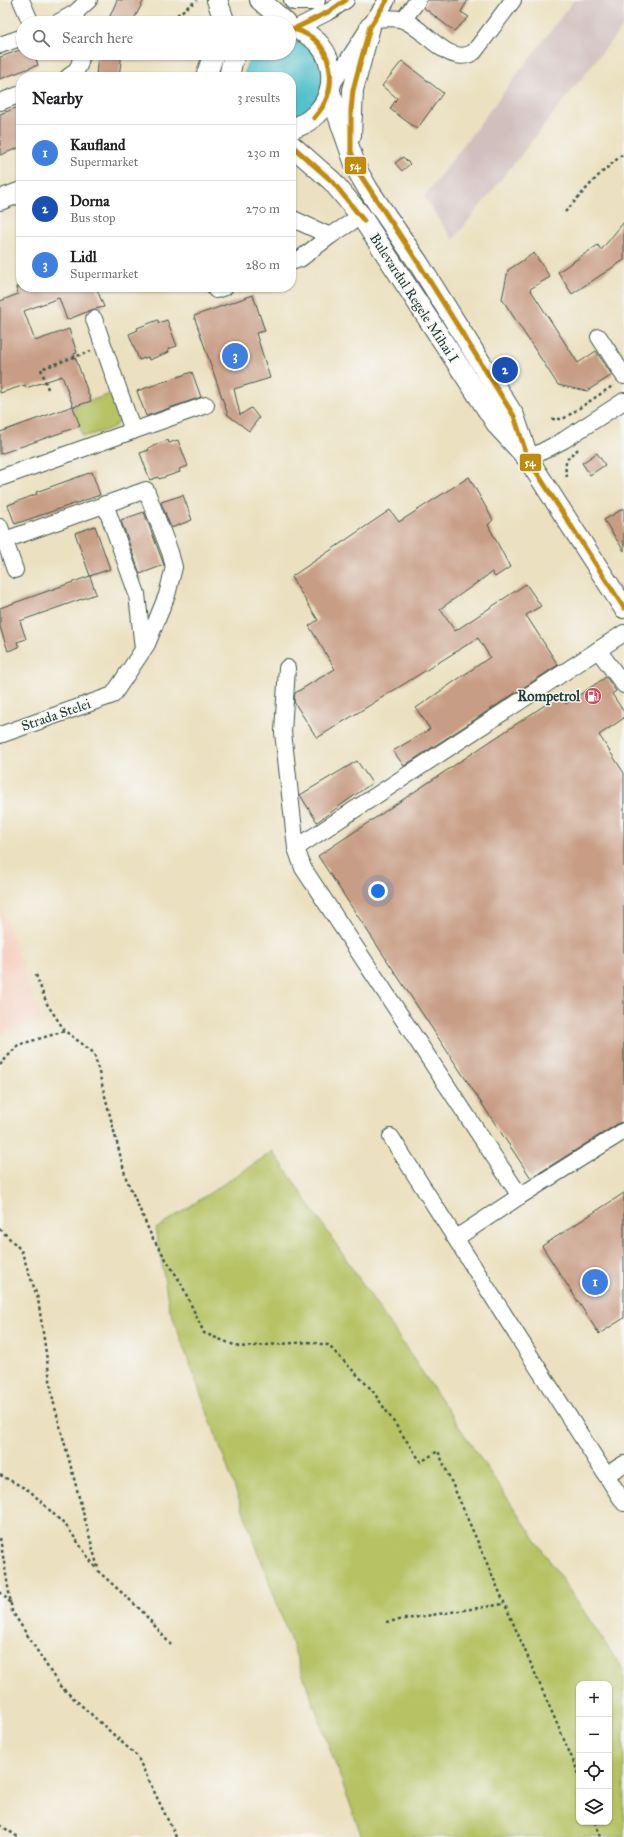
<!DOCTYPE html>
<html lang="en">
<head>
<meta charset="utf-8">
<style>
  body { margin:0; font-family:"IM FELL Great Primer",serif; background:#f6f6f6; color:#202124 }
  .controls { position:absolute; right:12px; bottom:12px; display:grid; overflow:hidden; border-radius:8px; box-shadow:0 1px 3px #0004 }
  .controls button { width:36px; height:36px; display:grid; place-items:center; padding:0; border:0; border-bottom:1px solid #e0e0e0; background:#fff; color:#202124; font:20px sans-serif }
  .you { position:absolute; left:378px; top:891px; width:14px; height:14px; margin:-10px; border:3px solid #fff; border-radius:50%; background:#1a73e8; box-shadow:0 0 0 6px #1a73e833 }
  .badge { display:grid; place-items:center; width:26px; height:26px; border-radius:50%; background:#d1495b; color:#fff; font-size:13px; font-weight:700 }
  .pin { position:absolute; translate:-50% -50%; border:2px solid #fff; box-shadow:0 1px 4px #0006 }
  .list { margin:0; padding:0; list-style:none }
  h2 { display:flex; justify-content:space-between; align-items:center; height:52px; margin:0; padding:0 16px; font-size:17px }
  h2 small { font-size:13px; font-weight:400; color:#757577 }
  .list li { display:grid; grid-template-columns:26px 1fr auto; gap:12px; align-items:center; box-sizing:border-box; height:56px; padding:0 16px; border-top:1px solid #e0e0e0 }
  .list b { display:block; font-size:15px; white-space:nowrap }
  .list p { margin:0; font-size:13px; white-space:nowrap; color:#757577 }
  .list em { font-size:13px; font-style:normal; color:#757577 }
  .icon { flex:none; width:22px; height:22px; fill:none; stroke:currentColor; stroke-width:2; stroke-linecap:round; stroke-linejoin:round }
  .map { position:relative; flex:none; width:624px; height:1837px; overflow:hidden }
  .search { position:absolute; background:#fff; box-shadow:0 1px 3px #0004; left:16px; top:16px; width:280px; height:44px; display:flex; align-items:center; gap:10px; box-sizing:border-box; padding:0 14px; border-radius:22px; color:#757577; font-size:15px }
  .panel { position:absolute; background:#fff; box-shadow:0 1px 3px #0004; left:16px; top:72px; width:280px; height:220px; border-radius:16px }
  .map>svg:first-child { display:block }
</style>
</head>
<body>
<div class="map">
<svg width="624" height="1837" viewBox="0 0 624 1837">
  <rect width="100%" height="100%" fill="#f6f6f2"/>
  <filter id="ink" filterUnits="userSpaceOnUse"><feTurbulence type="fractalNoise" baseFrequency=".025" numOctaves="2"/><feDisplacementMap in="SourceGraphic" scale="8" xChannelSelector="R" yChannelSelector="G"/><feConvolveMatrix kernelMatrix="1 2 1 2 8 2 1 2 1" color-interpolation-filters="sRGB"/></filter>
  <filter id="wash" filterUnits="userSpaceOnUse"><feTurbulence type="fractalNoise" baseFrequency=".012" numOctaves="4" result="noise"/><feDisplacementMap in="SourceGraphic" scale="16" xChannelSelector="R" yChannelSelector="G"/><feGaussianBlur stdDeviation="0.9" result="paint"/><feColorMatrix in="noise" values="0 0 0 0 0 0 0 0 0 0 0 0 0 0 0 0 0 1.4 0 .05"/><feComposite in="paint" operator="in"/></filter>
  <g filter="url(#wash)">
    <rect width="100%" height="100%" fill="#ebe0bf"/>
    <polygon fill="#f6d2c3" points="0,904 41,1019 0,1034"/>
    <polygon fill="#d1bfbd" points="574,0 624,0 624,25 453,240 424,197"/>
    <g fill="#b6c264" stroke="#6a804c" fill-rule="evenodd">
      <polygon points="178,53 202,53 195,59 184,60"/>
      <path d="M113 393 121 418C118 430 94 433 83 437L73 407Z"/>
      <path d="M273 1151 624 1671V1837H362L169 1307 156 1229ZM579 1684H609V1822H579Z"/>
    </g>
    <path fill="#54c1cb" stroke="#3a7f80" d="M289 39C320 45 333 79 314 103 311 106 309 111 306 112 301 115 296 116 291 118V77H244L246 66 253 53H289Z"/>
    <g id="blocks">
      <g fill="#c89d85">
        <polygon points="117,0 144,0 132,23 107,23"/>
        <polygon points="427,0 468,0 461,12 469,17 454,31 424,8"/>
        <polygon points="23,49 23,53 34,53 38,65 0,79 0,57"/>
        <polygon points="98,53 122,53 119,77 96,77"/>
        <polygon points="402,61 443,93 417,129 390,109 397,98 382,86"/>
        <polygon points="21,106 21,147 0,155 0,114"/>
        <polygon points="403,157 410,164 402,171 395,163"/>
        <polygon points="624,222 624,260 572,294 558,272 598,245 601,250"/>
        <polygon points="534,253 550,277 530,289 578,363 596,351 612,375 587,391 558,385 502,299 508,270"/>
        <polygon points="16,287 96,287 104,307 91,310 67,320 59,298 24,311 35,341 69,329 77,353 74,354 91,401 73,407 80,426 0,454 0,432 73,406 62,376 26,388 25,385 0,393 0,301 18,294"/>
        <polygon points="253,295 265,331 256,333 270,378 234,389 240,415 251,408 259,418 249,431 228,415 194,316"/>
        <polygon points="158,320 159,323 167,320 177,346 168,349 169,352 149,360 148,357 139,360 129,334 138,330 137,328"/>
        <polygon points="192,372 201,397 146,416 137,391"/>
        <polygon points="168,440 169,443 178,440 188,466 179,469 180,472 159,479 158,477 150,480 140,453 149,450 148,448"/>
        <polygon points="597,453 605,465 590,475 582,463"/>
        <polygon points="92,472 100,495 15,524 8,505 37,494 36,492"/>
        <polygon points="469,477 493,520 488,525 510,567 495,577 492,572 440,609 455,631 526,584 541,606 526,615 558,665 404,766 393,751 430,729 416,708 490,657 478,638 317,738 294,702 295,693 335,669 309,626 318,620 291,577 390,510 399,522"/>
        <polygon points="183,495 192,520 171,528 161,502"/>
        <polygon points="624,508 624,551 604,520"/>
        <polygon points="144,512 164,565 140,574 121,520"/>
        <polygon points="95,526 110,569 90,576 75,533"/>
        <polygon points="90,576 96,594 20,621 26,639 17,642 19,647 8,651 0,627 0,608"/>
        <polygon points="606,677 616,691 612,694 624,712 624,718 599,735 624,773 624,1122 619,1123 531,1178 318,856 560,695 566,704"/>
        <polygon points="357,761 372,783 317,822 300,795"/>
        <polygon points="624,1193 624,1318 599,1334 542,1246"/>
      </g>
    </g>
  </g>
  <g filter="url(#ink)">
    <use href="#blocks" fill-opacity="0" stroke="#3e5549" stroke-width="1"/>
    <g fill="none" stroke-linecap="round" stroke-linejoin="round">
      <defs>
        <g id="minor">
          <polyline points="21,0 31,23"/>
          <path d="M375 19C384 18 394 17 403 20 425 28 449 68 474 52L513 0"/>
          <polyline points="403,20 418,0"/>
          <polyline points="57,23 75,13"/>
          <polyline points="77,23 75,13 89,0"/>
          <polyline points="294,29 330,11 346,0"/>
          <polyline points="0,45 23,37"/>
          <path d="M68 77C78 71 81 64 81 53"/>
          <polyline points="331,86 387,0"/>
          <polyline points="0,102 21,94"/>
          <polyline points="291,218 330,236"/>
          <polyline points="291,262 300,259 330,236 361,216"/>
          <polyline points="215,287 216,290 225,287"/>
          <polyline points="94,319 133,431"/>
          <polyline points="599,337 624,376"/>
          <polyline points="528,459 564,440 624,401"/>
          <polyline points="0,478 206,405"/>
          <polyline points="105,504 137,594 143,649"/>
          <polyline points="0,527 15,570"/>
          <polyline points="598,650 624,685"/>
          <polyline points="287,668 283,732 296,848"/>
          <polyline points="0,735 113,695 147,644 167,595 174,567 170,552 146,490 5,540"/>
          <polyline points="391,1137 606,1475"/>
          <polyline points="520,1196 303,868 296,848 624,633"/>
          <polyline points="456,1238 520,1196 624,1131"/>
          <polyline points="624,1464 606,1475 624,1503"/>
        </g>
        <g id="major">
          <polyline points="217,0 225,23"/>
          <polyline points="260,0 286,23"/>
          <polyline points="294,0 315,0"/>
          <path d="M289 28C343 37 347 112 291 129"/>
          <polyline points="206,77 214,53"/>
          <polyline points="229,77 232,63 236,53"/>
          <polyline points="330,92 357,170 368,189 419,264 514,416 526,451"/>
          <polyline points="351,135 353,90 370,27"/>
          <polyline points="291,145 332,181 361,216 498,426 528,459 624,608"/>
          <polyline points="0,200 21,192"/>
        </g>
      </defs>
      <use href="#minor" stroke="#3e5549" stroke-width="18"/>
      <use href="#major" stroke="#3e5549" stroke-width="22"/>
      <g stroke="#3e5549" stroke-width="2.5" stroke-dasharray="3 3" stroke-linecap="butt">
        <polyline points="177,15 197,0"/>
        <polyline points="565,212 597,177 624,153"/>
        <polyline points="48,389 41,369 91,351"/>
        <polyline points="552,419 563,419 614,385"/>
        <path d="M567 477C563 461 567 457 580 448"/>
        <polyline points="36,975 47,1004 65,1031"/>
        <polyline points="0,1065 18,1045 65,1031 94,1053 126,1178 152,1237 181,1283 204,1333 239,1347 308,1342 328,1345 372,1390 421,1462 438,1451 579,1774"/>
        <polyline points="0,1229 21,1250 38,1299 53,1400 99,1572 141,1610 171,1645"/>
        <polyline points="0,1475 30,1491 68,1528 97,1570"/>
        <polyline points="0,1538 12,1611 59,1685 137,1756 176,1837"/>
        <polyline points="0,1592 11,1603"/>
        <polyline points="386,1622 504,1604"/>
        <polyline points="595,1822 600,1837"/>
        <polyline points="0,1825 18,1837"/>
      </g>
      <use href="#minor" stroke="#fff" stroke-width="16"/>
      <use href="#major" stroke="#fff" stroke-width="20"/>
      <defs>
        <g id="bus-1">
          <polyline points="387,0 370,27 353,90 351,111 351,151 357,170 419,264 514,416 528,459 624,608"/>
          <path d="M289 28C294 29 299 30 304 33 331 45 337 81 323 106 321 110 317 114 314 118"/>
          <polyline points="294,29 330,11 346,0"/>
          <polyline points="291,145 332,181 364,221"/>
        </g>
      </defs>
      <use href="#bus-1" stroke="#f6f6f2" stroke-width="8"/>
      <use href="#bus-1" stroke="#c18c0d" stroke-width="5"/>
    </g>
  </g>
  <defs>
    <symbol id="fuel-disc" viewBox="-11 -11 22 22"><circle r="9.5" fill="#d1495b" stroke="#f6f6f2"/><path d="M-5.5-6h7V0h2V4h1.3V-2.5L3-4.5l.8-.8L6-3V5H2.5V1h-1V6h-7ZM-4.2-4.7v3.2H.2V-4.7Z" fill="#fff"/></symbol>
  </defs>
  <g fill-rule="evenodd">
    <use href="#fuel-disc" x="583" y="686" width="20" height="20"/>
  </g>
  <g text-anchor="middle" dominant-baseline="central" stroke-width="3" stroke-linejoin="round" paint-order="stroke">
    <g font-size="14" fill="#1f3d34" stroke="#f6f6f2">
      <text transform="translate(414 298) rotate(57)">Bulevardul Regele Mihai I</text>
      <text transform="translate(56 715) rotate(-19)">Strada Stelei</text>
    </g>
    <g font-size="14" font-weight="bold" fill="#1f3d34" stroke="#f6f6f2" text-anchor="end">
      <text x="580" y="696">Rompetrol</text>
    </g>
  </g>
  <g stroke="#f6f6f2" stroke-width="1.5">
    <rect x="344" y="156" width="23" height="19" rx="4" fill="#c18c0d"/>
    <rect x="519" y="453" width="23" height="19" rx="4" fill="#c18c0d"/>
  </g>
  <g font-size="11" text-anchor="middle" font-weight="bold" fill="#fff">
    <text x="355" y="169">54</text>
    <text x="530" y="466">54</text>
  </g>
</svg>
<div class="controls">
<button>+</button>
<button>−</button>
<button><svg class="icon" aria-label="locate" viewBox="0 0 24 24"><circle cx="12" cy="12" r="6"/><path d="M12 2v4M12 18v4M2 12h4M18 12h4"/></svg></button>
<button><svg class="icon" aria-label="layers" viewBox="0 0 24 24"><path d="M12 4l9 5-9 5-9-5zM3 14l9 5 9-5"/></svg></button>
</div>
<div class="you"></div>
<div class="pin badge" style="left:595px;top:1282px;background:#3f7fe0">1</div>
<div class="pin badge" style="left:505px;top:370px;background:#1a4fb4">2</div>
<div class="pin badge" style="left:235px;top:356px;background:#3f7fe0">3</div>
<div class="search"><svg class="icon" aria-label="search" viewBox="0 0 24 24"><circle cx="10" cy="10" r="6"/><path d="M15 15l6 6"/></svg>Search here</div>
<section class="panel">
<h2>Nearby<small>3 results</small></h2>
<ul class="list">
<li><span class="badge" style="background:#3f7fe0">1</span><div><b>Kaufland</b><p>Supermarket</p></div><em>230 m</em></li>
<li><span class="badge" style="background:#1a4fb4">2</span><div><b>Dorna</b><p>Bus stop</p></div><em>270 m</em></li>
<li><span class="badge" style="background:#3f7fe0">3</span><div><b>Lidl</b><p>Supermarket</p></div><em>280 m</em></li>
</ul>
</section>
</div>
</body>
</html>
